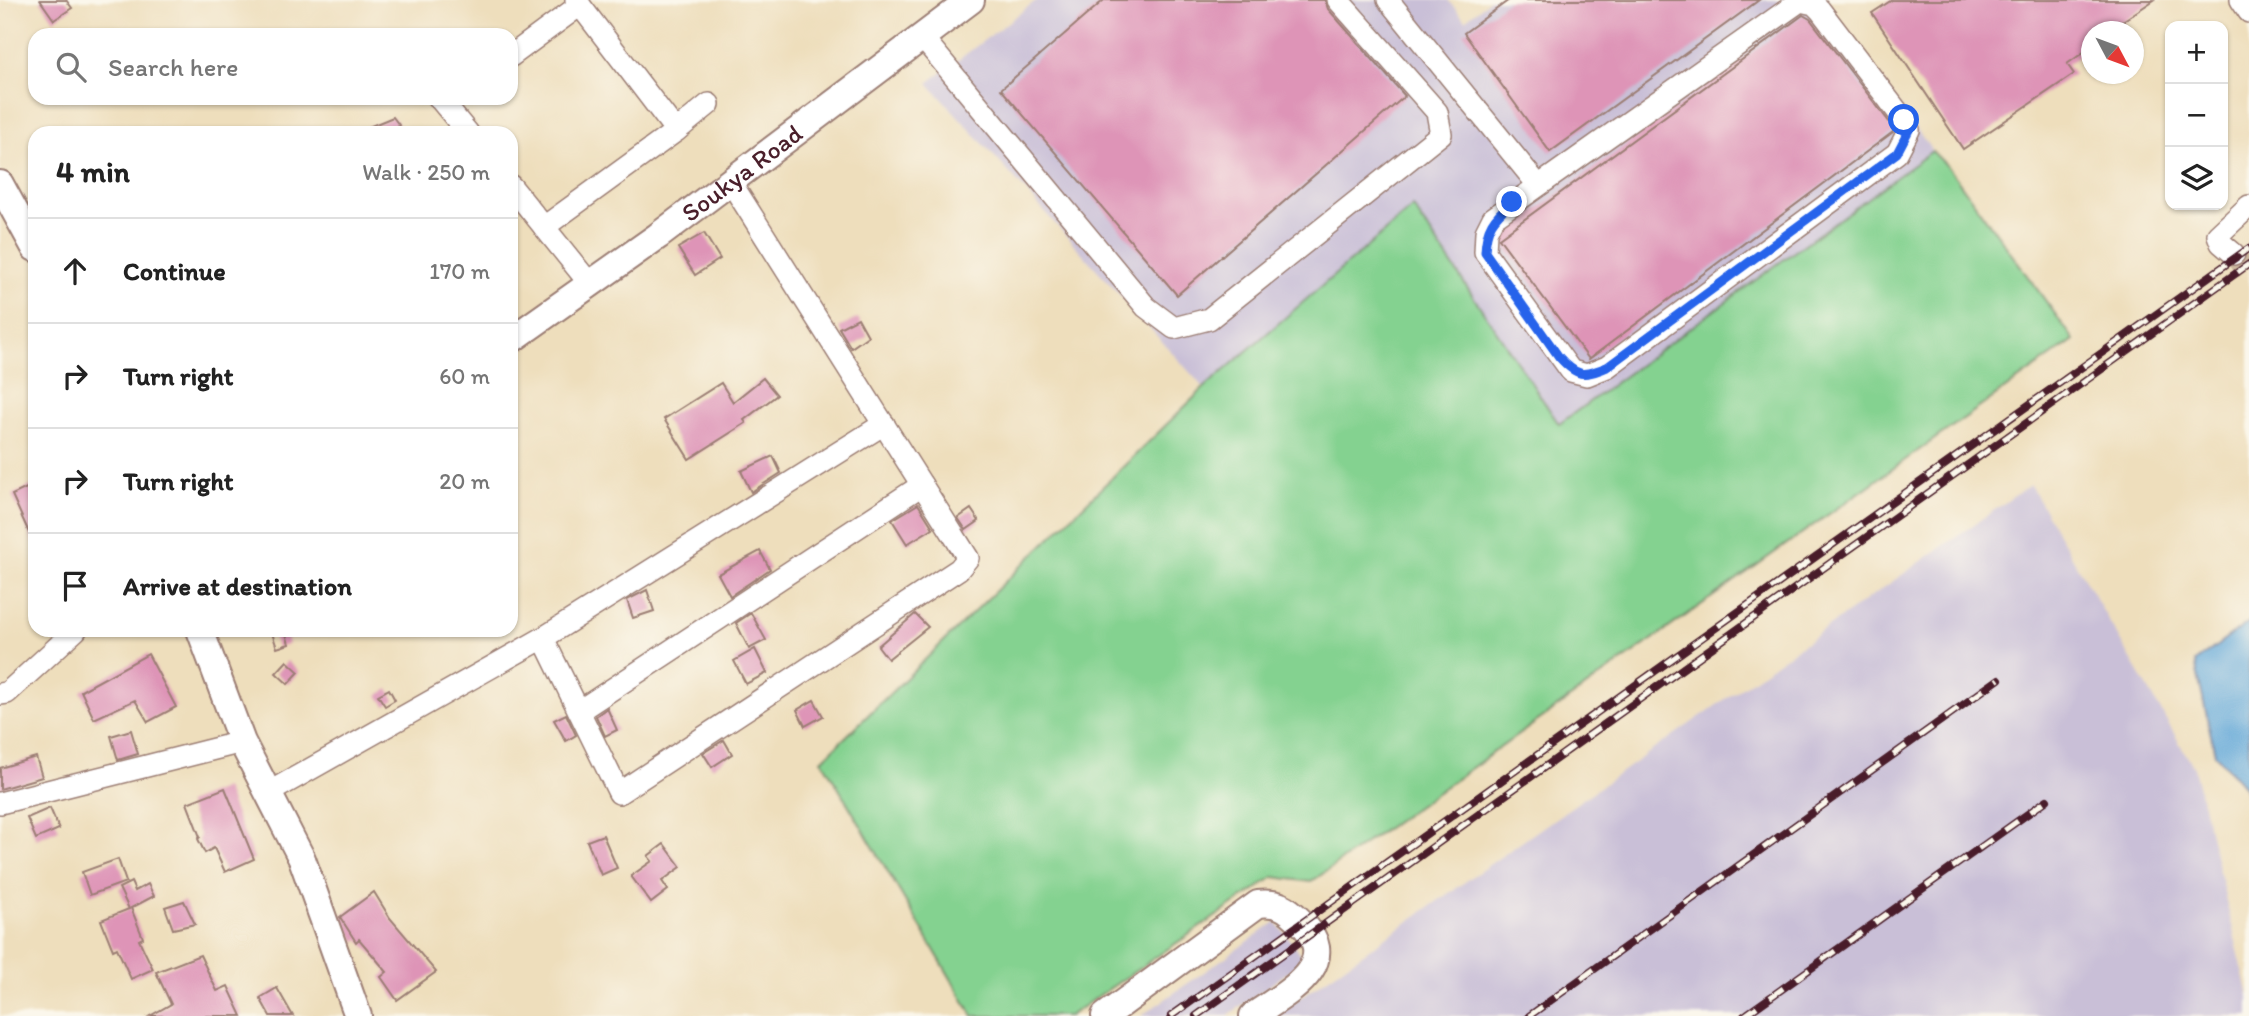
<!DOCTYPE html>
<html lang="en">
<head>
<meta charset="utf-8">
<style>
  body { margin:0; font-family:Itim,sans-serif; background:#f6f6f6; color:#222 }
  .controls { position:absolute; right:21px; top:21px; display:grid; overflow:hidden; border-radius:14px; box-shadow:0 2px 5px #0004 }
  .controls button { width:63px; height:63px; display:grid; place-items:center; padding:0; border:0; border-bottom:2px solid #e0e0e0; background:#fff; color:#222; font:35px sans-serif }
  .compass { position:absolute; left:2081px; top:21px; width:63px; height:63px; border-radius:50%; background:#fff; box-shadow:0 2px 5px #0004; rotate:131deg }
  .stop { position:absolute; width:21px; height:21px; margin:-16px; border:5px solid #2563eb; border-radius:50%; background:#fff }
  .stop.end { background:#2563eb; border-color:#fff; box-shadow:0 2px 7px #0008 }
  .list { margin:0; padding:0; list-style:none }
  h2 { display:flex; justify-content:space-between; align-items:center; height:91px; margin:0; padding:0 28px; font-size:30px }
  h2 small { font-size:23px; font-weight:400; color:#767676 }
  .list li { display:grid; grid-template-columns:46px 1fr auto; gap:21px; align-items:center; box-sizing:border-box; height:105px; padding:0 28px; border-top:2px solid #e0e0e0 }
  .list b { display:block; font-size:26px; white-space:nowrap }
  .list em { font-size:23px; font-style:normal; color:#767676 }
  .icon { flex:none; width:38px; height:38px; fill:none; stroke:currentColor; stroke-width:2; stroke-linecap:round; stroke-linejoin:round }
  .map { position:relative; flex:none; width:2249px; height:1016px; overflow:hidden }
  .search { position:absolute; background:#fff; box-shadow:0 2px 5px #0004; left:28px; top:28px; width:490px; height:77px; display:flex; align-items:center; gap:18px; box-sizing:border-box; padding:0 24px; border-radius:21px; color:#767676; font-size:26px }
  .panel { position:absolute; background:#fff; box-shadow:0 2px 5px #0004; left:28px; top:126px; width:490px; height:511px; border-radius:21px }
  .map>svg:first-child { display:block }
</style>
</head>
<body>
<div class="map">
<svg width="2249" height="1016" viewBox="0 0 2249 1016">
  <rect width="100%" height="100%" fill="#fbf7ec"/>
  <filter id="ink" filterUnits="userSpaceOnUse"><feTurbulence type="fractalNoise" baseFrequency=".0143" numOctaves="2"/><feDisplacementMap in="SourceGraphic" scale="14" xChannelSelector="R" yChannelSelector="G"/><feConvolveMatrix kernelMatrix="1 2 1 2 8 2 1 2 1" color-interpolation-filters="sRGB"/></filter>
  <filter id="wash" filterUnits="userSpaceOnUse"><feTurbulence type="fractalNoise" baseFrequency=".00686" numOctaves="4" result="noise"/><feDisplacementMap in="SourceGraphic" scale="28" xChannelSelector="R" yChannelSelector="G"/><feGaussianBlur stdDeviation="1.57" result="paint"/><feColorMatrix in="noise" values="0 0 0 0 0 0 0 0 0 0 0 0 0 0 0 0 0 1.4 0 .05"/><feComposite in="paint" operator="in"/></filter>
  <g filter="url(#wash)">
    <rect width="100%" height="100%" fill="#eedebc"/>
    <g fill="#c9bfd7">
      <polygon points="1037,0 1448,0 1465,20 1490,0 1826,0 1932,151 1559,424 1413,207 1204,388 928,83"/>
      <polygon points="2030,485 2194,768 2249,996 2249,1016 1274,1016"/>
      <polygon points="1276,922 1305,960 1227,1016 1141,1016"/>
    </g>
    <polygon fill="#84d290" stroke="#67785e" stroke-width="2" points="1932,151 1949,168 2074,340 1311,882 1274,877 1069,1016 973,1016 822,760 1204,388 1413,207 1559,424"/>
    <polygon fill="#63a8d8" stroke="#566482" stroke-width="2" points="2249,622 2249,805 2245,788 2215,754 2195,662"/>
    <g id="blocks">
      <g fill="#de94b7">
        <polygon points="40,0 66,0 72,8 54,20"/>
        <polygon points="1104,0 1325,0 1328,9 1405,96 1177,295 1001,89"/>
        <polygon points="1509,0 1759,0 1550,152 1464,33"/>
        <polygon points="1892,0 2154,0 2106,32 2091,32 2091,47 2067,64 2074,74 1963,149 1872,13"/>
        <polygon points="1803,15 1810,19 1893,127 1893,132 1589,359 1499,238"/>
        <polygon points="393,117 405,133 354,133"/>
        <polygon points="704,233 720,259 695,275 678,248"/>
        <polygon points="858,318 868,336 851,348 839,328"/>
        <polygon points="763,378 777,395 744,420 746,423 689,459 664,419 721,383 733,402"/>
        <polygon points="773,456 781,473 751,492 741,471"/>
        <polygon points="35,484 35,546 12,495"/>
        <polygon points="918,504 933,528 907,544 892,520"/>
        <polygon points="971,509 979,521 966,530 958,518"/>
        <polygon points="760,551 770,569 730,596 718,574"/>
        <polygon points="647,590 654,611 633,618 627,600"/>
        <polygon points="751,613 766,640 749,649 736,623"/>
        <polygon points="915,614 928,627 888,659 878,646"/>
        <polygon points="271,630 285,630 289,644 277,648"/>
        <polygon points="755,649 767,673 746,684 734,661"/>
        <polygon points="148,654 176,707 148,722 135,700 94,719 81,691"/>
        <polygon points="287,661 299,672 288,684 276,673"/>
        <polygon points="389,689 395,700 385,706 378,695"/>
        <polygon points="814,700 823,716 805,726 797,710"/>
        <polygon points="607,708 617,730 605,736 596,716"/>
        <polygon points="566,714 576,735 566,741 554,720"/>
        <polygon points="131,730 138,754 118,760 111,736"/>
        <polygon points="724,740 732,754 712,767 703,753"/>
        <polygon points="36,757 42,777 0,789 0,768"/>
        <polygon points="225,788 254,859 225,872 214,848 205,853 198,839 200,837 187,803"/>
        <polygon points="50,808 59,829 36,839 27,818"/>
        <polygon points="603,835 617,868 601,875 587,841"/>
        <polygon points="664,844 681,867 662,881 668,890 651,903 631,876 652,861 648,856"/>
        <polygon points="118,859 126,882 90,895 82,872"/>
        <polygon points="131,882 135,891 148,884 154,896 131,908 143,938 139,940 153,969 131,979 117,948 113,950 101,920 129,909 119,888"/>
        <polygon points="374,892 390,918 436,972 397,1000 381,977 387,972 359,939 356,942 340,917"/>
        <polygon points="184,901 195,924 173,929 165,907"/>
        <polygon points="200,955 217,991 228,986 242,1016 150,1016 171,1004 156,972"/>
        <polygon points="277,988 293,1016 270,1016 260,998"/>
      </g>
    </g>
  </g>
  <g filter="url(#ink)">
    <use href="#blocks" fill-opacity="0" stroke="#9c7e74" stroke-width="2"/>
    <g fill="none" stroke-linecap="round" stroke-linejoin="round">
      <polyline stroke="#cdb89f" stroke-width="21" stroke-dasharray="21 10" stroke-linecap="butt" points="2234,254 2249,273"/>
      <defs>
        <g id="minor">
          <polyline points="1388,0 1538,185"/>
          <polyline points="2241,0 2249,12"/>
          <polygon points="1800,1 1814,4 1820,10 1904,120 1909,130 1897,153 1607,367 1587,375 1571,371 1485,252 1486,232 1493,218"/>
          <polyline points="922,37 1146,307 1174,328 1209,319 1441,134 1437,112 1338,0"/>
          <polyline points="511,56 580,5"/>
          <polyline points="439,98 468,133"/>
          <polyline points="676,131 709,104"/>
          <polyline points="511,186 590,284"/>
          <polyline points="544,227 676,131 576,0"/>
          <polyline points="2234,254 2221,243 2218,235 2249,206"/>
          <polyline points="543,638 884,424"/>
          <polyline points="0,694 7,693 76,630"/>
          <polyline points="579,711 922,485"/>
          <polyline points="268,793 543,638 619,793 959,569 968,558 730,181"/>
          <polyline points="0,803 242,742"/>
        </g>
        <g id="major">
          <polyline points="0,184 35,248"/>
          <path id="s1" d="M511 340 658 236 971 0"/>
          <polyline points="200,630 242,742 302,859 358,1016"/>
          <path d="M1105 1016 1258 904C1278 902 1286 907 1300 921 1345 964 1286 993 1253 1016"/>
        </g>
      </defs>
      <use href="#minor" stroke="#9c7e74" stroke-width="24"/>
      <use href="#major" stroke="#9c7e74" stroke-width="30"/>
      <use href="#minor" stroke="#fff" stroke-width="21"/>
      <use href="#major" stroke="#fff" stroke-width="26"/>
      <defs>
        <g id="rail">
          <polyline points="1171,1016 2249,248"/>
          <polyline points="1196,1016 2249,264"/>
          <polyline points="1529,1016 1999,679"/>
          <polyline points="1744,1016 2047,800"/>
        </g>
      </defs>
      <use href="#rail" stroke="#4a1f2b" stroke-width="8"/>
      <use href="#rail" stroke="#fbf7ec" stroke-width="5" stroke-dasharray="16" stroke-linecap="butt"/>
    </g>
  </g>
  <g fill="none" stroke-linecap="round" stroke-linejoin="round" filter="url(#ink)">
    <path stroke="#2563eb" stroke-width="9" d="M1512 202C1493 218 1486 227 1485 252L1559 357C1577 377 1583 377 1607 367L1897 153 1909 130 1904 120"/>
  </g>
  <g text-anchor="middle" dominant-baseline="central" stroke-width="5" stroke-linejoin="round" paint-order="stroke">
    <g font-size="26" fill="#4a1f2b" stroke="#fbf7ec">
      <text stroke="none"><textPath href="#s1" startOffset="285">Soukya Road</textPath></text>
    </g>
  </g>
</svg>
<div class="controls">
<button>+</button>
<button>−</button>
<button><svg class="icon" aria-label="layers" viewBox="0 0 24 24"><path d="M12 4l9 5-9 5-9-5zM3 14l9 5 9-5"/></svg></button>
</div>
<svg class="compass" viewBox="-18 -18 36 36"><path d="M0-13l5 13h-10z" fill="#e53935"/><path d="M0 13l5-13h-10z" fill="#767676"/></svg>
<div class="stop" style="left:1904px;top:120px"></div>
<div class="stop end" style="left:1512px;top:202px"></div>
<div class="search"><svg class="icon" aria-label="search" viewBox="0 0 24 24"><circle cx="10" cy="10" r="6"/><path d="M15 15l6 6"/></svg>Search here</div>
<section class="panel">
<h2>4 min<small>Walk · 250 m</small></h2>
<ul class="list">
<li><svg class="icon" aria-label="ahead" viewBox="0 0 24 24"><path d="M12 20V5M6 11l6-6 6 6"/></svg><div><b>Continue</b></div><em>170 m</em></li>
<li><svg class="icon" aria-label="right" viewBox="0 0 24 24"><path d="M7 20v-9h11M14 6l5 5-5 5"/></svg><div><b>Turn right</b></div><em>60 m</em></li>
<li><svg class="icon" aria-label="right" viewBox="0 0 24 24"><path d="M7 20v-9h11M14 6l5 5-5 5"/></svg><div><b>Turn right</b></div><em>20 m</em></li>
<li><svg class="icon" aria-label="arrive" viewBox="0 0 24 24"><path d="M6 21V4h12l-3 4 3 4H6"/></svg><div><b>Arrive at destination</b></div></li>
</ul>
</section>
</div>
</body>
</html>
